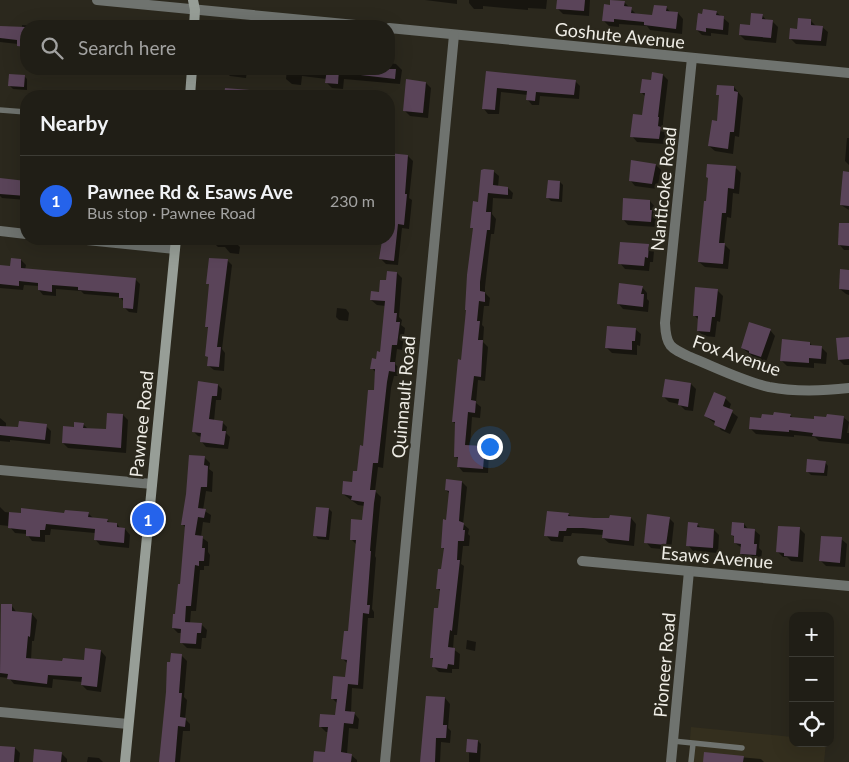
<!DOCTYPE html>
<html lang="en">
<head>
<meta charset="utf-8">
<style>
  body { margin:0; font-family:Lato,sans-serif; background:#2d2b23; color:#f1f3f6 }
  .controls { position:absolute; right:15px; bottom:15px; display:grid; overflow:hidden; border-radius:10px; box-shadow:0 5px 20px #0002 }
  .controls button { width:45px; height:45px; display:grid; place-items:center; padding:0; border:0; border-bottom:1px solid #3d3c35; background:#201e16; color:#f1f3f6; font:25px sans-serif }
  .you { position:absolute; left:489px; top:446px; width:18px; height:18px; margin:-12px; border:4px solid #fff; border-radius:50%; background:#1a73e8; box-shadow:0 0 0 8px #1a73e833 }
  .badge { display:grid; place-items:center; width:32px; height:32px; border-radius:50%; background:#2563eb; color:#fff; font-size:16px; font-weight:700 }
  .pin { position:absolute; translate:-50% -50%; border:2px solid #fff; box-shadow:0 1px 5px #0006 }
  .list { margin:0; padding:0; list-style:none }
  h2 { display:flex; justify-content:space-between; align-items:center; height:65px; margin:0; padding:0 20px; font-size:21px }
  h2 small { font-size:16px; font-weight:400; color:#a2a2a1 }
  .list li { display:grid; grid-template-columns:32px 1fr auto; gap:15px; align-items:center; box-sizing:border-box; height:90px; padding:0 20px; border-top:1px solid #3d3c35 }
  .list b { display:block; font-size:19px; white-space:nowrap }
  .list p { margin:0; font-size:16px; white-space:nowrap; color:#a2a2a1 }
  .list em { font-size:16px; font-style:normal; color:#a2a2a1 }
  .icon { flex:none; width:28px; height:28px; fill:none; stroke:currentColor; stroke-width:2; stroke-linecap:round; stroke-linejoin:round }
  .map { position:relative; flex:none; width:849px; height:762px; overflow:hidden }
  .search { position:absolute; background:#201e16; box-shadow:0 5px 20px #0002; left:20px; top:20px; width:375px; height:55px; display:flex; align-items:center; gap:12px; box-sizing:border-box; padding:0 18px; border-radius:20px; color:#a2a2a1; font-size:19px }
  .panel { position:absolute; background:#201e16; box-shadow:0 5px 20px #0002; left:20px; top:90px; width:375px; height:155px; border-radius:20px }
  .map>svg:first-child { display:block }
</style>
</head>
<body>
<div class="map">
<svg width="849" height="762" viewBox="0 0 849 762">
  <rect width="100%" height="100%" fill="#2b281d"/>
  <polygon fill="#342f1e" points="691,727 793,737 793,743 826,743 824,762 688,762"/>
  <g fill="#0007">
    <polygon points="425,0 457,0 457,4"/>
    <polygon points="469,0 547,0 546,9 528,8 528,10 483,6 483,9 474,9 469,3"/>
    <polygon points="558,0 590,0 589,16 563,14 558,9"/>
    <polygon points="624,2 637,15 653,16 666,7 671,13 678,13 683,19 682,34 650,30 647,26 619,24 619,27 609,26 604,21 611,6"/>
    <polygon points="716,12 729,23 728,35 711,33 711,36 702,35 697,30"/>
    <polygon points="762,15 767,21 772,21 778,27 776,43 745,40 740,35"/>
    <polygon points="811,21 816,26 822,27 828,32 826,46 796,44 790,38"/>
    <polygon points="22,25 33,26 26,26 26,50 23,50 18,44 0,42 0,27 22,28"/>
    <polygon points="389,63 396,64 402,70 400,84 344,79 343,89 332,88 327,83 327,79 302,76 301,85 292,84 286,79 287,69 389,69"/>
    <polygon points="148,69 163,69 162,74 152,73"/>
    <polygon points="225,69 252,69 252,71 247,71 246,78 230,76 225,71"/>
    <polygon points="487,72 575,81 580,86 579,99 540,96 539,105 532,105 528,100 528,95 501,92 499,114 488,114 484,109"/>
    <polygon points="663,75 668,80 663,122 663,131 666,133 664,144 637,142 632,136 643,117 646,97 641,92 652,82"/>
    <polygon points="24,76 27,79 27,90 13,89 10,86"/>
    <polygon points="426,83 431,88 428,118 410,116 404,110"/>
    <polygon points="734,87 743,98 739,137 735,136 733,154 715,151 709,146 718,122 721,97 718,94"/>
    <polygon points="847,138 849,138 849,165 845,161"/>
    <polygon points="408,156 413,161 409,198 412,200 409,229 402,228 398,265 386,264 381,259 384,239 389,239 389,202 392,202 394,186 389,185 389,167"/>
    <polygon points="632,162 656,165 661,170 657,189 635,186 630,180"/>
    <polygon points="736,168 741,173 739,194 733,193 731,218 727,217 724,244 730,250 728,269 705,267 699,262 707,202"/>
    <polygon points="493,171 499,176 498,187 508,188 513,193 512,199 493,198 492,214 496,219 494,234 491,234 485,287 485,293 490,298 489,306 484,306 482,325 484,327 483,342 488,347 485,381 478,380 476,403 481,407 480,418 472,417 470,446 484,447 489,452 488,473 463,472 458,466 459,460 455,456 456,424 453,422 462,361 474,230 472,227 479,203"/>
    <polygon points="0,180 26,182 26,200 2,198 0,196"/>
    <polygon points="560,182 563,185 562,202 551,201 547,197"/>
    <polygon points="849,185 849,210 841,205"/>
    <polygon points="650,201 655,207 655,214 657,216 656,227 628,225 623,219"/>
    <polygon points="849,225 849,250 844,250 839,244"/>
    <polygon points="213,239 235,239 234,241 240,247 239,254 230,253 225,247 218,247 213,242"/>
    <polygon points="346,239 358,239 356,242"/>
    <polygon points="648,246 654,251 653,262 650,262 649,271 625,269 620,263"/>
    <polygon points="21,260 26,265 25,270 135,279 140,284 137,313 129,312 124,307 124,302 120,297 84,294 81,291 56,289 56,296 43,295 39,290 39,286 24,285 23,290 0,288 0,266 12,268"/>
    <polygon points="227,260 232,265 222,349 225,353 224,371 214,370 209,366 209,358 207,356 209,329 206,326 210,285 208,283"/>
    <polygon points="849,271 849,295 846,294 840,289"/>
    <polygon points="397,273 402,278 399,317 402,320 401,325 405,328 402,350 397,349 395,364 400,369 399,376 394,376 391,388 383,468 378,467 375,491 381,497 375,556 376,558 372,609 374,612 374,618 368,618 363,689 352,688 351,713 354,713 359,719 358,729 349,728 347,754 351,755 357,760 357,762 314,762 326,753 329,732 326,732 320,726 337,716 338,704 332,698 347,678 348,664 343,659 349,633 357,545 351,539 364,521 365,506 358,505 343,494 353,484 358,473 375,391 376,373 372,368 381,353 386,306 377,305 371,300 380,293 387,282"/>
    <polygon points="642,287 647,293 647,299 649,301 648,312 623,309 618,303"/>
    <polygon points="717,290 723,296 720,322 717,321 715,337 704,336 698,331 699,320 694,315"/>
    <polygon points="337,308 346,309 349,313 348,321 339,320 336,317"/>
    <polygon points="635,329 641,334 640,346 637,345 637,355 612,353 606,347"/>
    <polygon points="770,330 775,336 766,362 755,358 742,348"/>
    <polygon points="849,338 849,365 844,365 839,360"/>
    <polygon points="810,343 813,347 821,347 827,353 826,364 814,363 814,368 787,366 781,360"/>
    <polygon points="691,384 696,389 693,411 685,410 679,404 669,402 664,397"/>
    <polygon points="218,385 222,389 221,400 216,400 214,421 222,422 227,427 226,433 230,437 228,449 206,447 202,442 202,437 198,436 194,432"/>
    <polygon points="715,394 726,399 731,404 729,410 738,417 730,434 721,430 716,424 705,416"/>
    <polygon points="123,415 128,420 126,453 68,448 63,443 75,428 83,424 88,429 107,431"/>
    <polygon points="790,415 794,419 815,421 843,417 849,422 847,433 849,433 849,444 819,441 815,437 794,435 794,437 756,434 751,429 762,419"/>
    <polygon points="0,418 6,423 6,427 19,429 46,426 51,431 50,444 10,440 10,442 0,441"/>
    <polygon points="204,457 210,463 209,469 213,472 212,492 206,491 203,510 211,515 210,523 203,522 201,537 208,542 208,552 210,555 209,566 204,566 204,570 200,570 196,611 191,611 190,623 201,624 207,630 206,638 202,638 201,649 187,648 182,643 182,633 178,633 173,628 181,585 186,528 182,524"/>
    <polygon points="825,462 828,466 827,476 811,475 807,471"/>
    <polygon points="462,482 467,487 463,524 469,529 468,534 470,536 469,546 463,546 461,564 464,566 457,635 454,635 453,649 460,654 459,669 452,669 452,673 439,672 434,667 434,661 431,657 439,610 441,592 437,588 442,570 445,550 443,548 450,494 446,490"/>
    <polygon points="0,507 5,512 22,514 88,513 94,519 107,520 111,524 117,524 121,529 125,529 130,535 129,548 100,545 95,539 95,533 51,529 50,535 45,535 45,542 32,541 27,534 15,533 9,526 0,525"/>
    <polygon points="329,509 332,512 329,540 318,539 315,535"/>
    <polygon points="568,514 572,517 594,520 631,518 636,524 634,546 609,543 603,538 604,535 572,533 571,536 564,536 563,542 551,541 546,535"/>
    <polygon points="669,518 674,523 671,550 651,548 646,542"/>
    <polygon points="697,524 702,529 714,530 719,535 718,553 693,551 688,545"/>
    <polygon points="744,524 748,529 754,530 760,535 759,548 762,551 761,560 747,559 741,554 742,548 735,543 735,538 732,535"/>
    <polygon points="800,529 805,534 803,562 791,561 787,557 783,557 777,551"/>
    <polygon points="841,539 847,544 845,567 826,566 820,560"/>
    <polygon points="2,605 12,606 17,613 32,614 37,620 34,641 32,641 31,660 64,662 85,661 101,651 106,657 101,692 87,690 82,685 82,682 53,679 52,688 14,684 9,678 0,677"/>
    <polygon points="467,640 476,642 475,651 466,649"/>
    <polygon points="182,656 187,661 184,697 187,700 185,719 190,724 190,731 183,731 180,762 160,762 172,663"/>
    <polygon points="445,698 450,704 448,728 451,731 450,743 441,742 440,762 420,762"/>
    <polygon points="478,741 481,744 480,762 469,762 469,753 467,751"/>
    <polygon points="0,747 15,748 20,753 19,762 0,762"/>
    <polygon points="62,754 67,759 67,762 34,762"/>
    <polygon points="705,754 761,759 764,762 704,762"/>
    <polygon points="88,757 99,758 103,762 87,762"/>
  </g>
  <g fill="#5a4459">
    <polygon points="557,0 585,0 584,11 556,9"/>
    <polygon points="610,0 625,1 624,6 632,7 631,13 652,15 654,5 667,6 666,11 678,12 676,29 644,25 644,22 614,19 614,22 602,21 604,4 610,5"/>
    <polygon points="703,9 717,11 716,15 724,16 723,30 706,28 706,32 696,30 698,13 702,14"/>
    <polygon points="751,13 763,14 762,19 773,20 771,38 739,35 740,24 750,25"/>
    <polygon points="798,18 811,19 811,25 823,26 821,41 789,39 790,28 797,29"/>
    <polygon points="0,26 26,27 26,47 17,46 17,40 0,38"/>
    <polygon points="327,69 339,69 338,84 325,83"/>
    <polygon points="352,69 396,69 395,79 352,74"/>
    <polygon points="486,71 576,80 574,95 536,92 535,101 526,100 527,91 497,88 495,110 482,109"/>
    <polygon points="652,72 663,74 658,117 659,117 658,126 661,127 659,139 630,137 633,114 642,115 645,93 640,93 642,79 651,80"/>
    <polygon points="9,74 25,75 24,87 8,86"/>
    <polygon points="406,79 426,82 423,113 403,111"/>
    <polygon points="717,85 734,86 734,91 738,92 734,132 730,132 728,149 708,146 712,120 717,121 719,95 716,95"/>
    <polygon points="225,88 250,90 249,96 224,96"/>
    <polygon points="389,153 408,155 405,194 407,194 404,225 398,224 394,261 379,259 382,241 384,241 384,239 389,239 389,201 391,201 393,182 389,182"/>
    <polygon points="631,160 656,164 652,184 629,181"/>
    <polygon points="707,164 736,166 734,189 728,188 726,213 722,213 719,243 725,243 723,264 698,262 704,201 706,201 708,178 706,177"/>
    <polygon points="484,169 494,170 493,185 508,187 508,195 488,193 486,212 491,212 490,230 487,230 480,282 480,291 485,292 485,302 479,301 477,321 480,321 478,340 483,340 481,377 474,376 471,400 476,401 475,413 468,412 465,445 485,446 483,469 457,467 458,457 454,457 455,422 452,422 458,359 461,360 466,310 465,310 467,275 473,228 470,228 473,201 478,202 481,170"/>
    <polygon points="843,171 849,172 849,206 840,205"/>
    <polygon points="0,178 26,181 26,196 0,194"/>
    <polygon points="548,180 560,181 559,199 546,198"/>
    <polygon points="623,198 650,200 650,210 652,210 651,222 622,220"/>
    <polygon points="839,223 849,223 849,246 838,245"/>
    <polygon points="620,242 649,244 648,258 645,257 644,266 618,264"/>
    <polygon points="11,258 21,259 21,268 136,278 133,309 123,308 123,298 119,298 119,293 78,290 78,287 52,285 52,292 38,290 38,283 19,281 19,286 0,284 0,265 10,266"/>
    <polygon points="209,258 228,259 217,347 221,347 219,367 207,366 208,357 205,356 208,327 205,327 209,284 206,284"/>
    <polygon points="840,269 849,270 849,290 839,289"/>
    <polygon points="387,271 397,272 394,313 397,313 396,322 400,322 397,345 392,345 390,362 395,362 395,372 389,371 387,382 378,463 373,463 370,490 376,490 374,503 370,551 371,551 367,605 370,605 369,614 363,613 358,685 348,684 345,711 355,712 353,724 344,723 341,752 352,754 351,762 313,762 314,751 325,752 328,727 319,727 320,714 335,715 337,699 331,699 333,676 345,677 347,660 341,659 344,631 348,631 356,540 350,540 351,519 362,520 364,502 351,500 352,496 342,494 343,481 352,482 353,471 357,471 360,445 363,446 368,390 374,390 375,369 370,369 372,358 376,359 377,351 380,352 385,301 370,300 371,291 379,292 380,280 386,280"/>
    <polygon points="619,283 643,286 641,294 644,294 643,307 617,304"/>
    <polygon points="695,287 718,289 715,317 712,317 710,332 697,331 698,316 693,316"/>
    <polygon points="749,322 771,329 761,357 749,353 749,351 741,348"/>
    <polygon points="607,326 636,328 635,341 632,341 632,350 605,348"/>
    <polygon points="849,337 849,359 838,360 836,338"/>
    <polygon points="782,339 810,342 810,345 822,346 821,359 809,358 809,363 780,361"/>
    <polygon points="665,379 691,383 688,407 678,405 679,399 662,397"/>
    <polygon points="198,381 218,384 217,396 212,396 209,419 223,421 222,431 226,431 224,445 200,442 201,433 192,432"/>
    <polygon points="714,392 726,397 723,406 733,410 725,430 714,425 715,421 704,416"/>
    <polygon points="774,412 791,414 790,417 814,419 814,416 826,417 827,414 844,416 841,439 812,436 813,433 789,430 789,432 749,429 750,417 761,418 762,414 773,415"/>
    <polygon points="107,413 123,414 121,448 62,443 63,426 74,427 74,422 84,423 83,428 106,429"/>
    <polygon points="19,421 47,424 45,440 0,435 0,426 18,427"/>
    <polygon points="189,455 205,456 204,465 208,466 207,487 201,487 198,508 206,509 204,518 198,517 195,535 203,536 202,548 205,548 204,561 199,561 199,566 195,565 191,606 186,606 185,622 202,623 201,633 197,633 196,644 180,643 181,629 172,628 173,614 175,614 178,584 180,584 185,525 181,525 186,494"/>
    <polygon points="807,459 826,461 824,473 806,472"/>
    <polygon points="446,479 462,481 459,521 464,523 463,530 465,530 464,541 458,541 457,560 460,560 452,631 450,630 448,647 455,648 454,665 448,664 447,669 432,667 433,658 430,658 434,608 438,608 440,589 436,589 438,569 441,569 444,548 441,548 443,519 446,520 449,491 445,490"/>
    <polygon points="316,507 329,508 326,537 313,536"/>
    <polygon points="21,508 64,513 65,510 89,512 88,517 108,519 107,522 117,523 117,527 125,528 124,543 94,540 95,529 46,524 45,530 40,530 40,537 26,536 26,530 8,528 9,512 21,513"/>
    <polygon points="547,511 569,513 568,516 594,518 609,518 610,515 631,517 629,541 602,538 603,530 583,528 567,528 566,531 559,531 558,537 544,536"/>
    <polygon points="647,514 670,517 666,545 644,543"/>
    <polygon points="688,522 698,523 697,527 714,529 713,548 686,546"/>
    <polygon points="732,522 744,523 744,528 755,529 754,544 757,544 756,555 740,554 741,544 734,543 734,536 731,535"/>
    <polygon points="778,526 800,527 798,557 784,556 784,553 776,552"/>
    <polygon points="821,536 842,537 840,563 819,561"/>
    <polygon points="1,604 12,604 12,611 32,613 30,637 28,636 26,658 62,661 63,658 84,660 85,648 101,650 97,687 81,685 82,677 48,675 47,684 7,679 8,674 0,673"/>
    <polygon points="171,653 182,654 179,693 182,693 180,717 186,718 185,727 178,726 175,762 159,762 166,692 167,662 170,662"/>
    <polygon points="426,696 445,697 443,725 447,725 446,738 436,738 435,762 420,762"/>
    <polygon points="467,739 478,740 477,753 466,752"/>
    <polygon points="0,746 15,747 14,762 0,762"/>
    <polygon points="34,749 62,752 61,762 33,762"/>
    <polygon points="704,752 744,756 743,762 703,762"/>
  </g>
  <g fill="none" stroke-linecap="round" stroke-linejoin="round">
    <g stroke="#6f736f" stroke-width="5.5">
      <polyline points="0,110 26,112"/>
      <polyline points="673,741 742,748"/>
      <polyline points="691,762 693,744"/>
    </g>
    <g stroke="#6f736f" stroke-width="10">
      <polyline points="97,0 366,26"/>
      <polyline points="389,28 849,73"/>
      <path d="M692 58 665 323C666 346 670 348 690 357 715 367 742 381 769 387 795 392 823 391 849 388"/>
      <polyline points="0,231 26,234"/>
      <polyline points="77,239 175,249"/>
      <polyline points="0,470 152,484"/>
      <polyline points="582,561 849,586"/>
      <polyline points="0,712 128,724"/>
      <polyline points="385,762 454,35"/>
      <polyline points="671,762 689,571"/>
    </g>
    <g stroke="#979e97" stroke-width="10">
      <polyline points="193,0 195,10 194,26"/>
      <polyline points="190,96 192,69"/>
      <polyline points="125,762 176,239"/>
    </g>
  </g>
  <g text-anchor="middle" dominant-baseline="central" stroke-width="5" stroke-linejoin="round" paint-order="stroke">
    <g font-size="18" fill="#eeece5" stroke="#2b281d">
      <text transform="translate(620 35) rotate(6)">Goshute Avenue</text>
      <text transform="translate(663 189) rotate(-84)">Nanticoke Road</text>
      <text transform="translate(737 355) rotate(19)">Fox Avenue</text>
      <text transform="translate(403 397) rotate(-85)">Quinnault Road</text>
      <text transform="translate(141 424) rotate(-84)">Pawnee Road</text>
      <text transform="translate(717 557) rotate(5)">Esaws Avenue</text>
      <text transform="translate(664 665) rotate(-85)">Pioneer Road</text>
    </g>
  </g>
</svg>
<div class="controls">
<button>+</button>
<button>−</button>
<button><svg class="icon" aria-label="locate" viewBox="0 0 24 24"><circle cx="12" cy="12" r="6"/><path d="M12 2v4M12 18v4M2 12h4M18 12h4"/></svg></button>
</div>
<div class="you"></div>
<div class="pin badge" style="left:148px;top:519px">1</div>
<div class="search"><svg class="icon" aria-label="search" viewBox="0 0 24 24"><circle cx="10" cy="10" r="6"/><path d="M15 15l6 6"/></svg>Search here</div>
<section class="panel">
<h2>Nearby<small></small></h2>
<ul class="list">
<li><span class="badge">1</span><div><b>Pawnee Rd &amp; Esaws Ave</b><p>Bus stop · Pawnee Road</p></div><em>230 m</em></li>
</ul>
</section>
</div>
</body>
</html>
